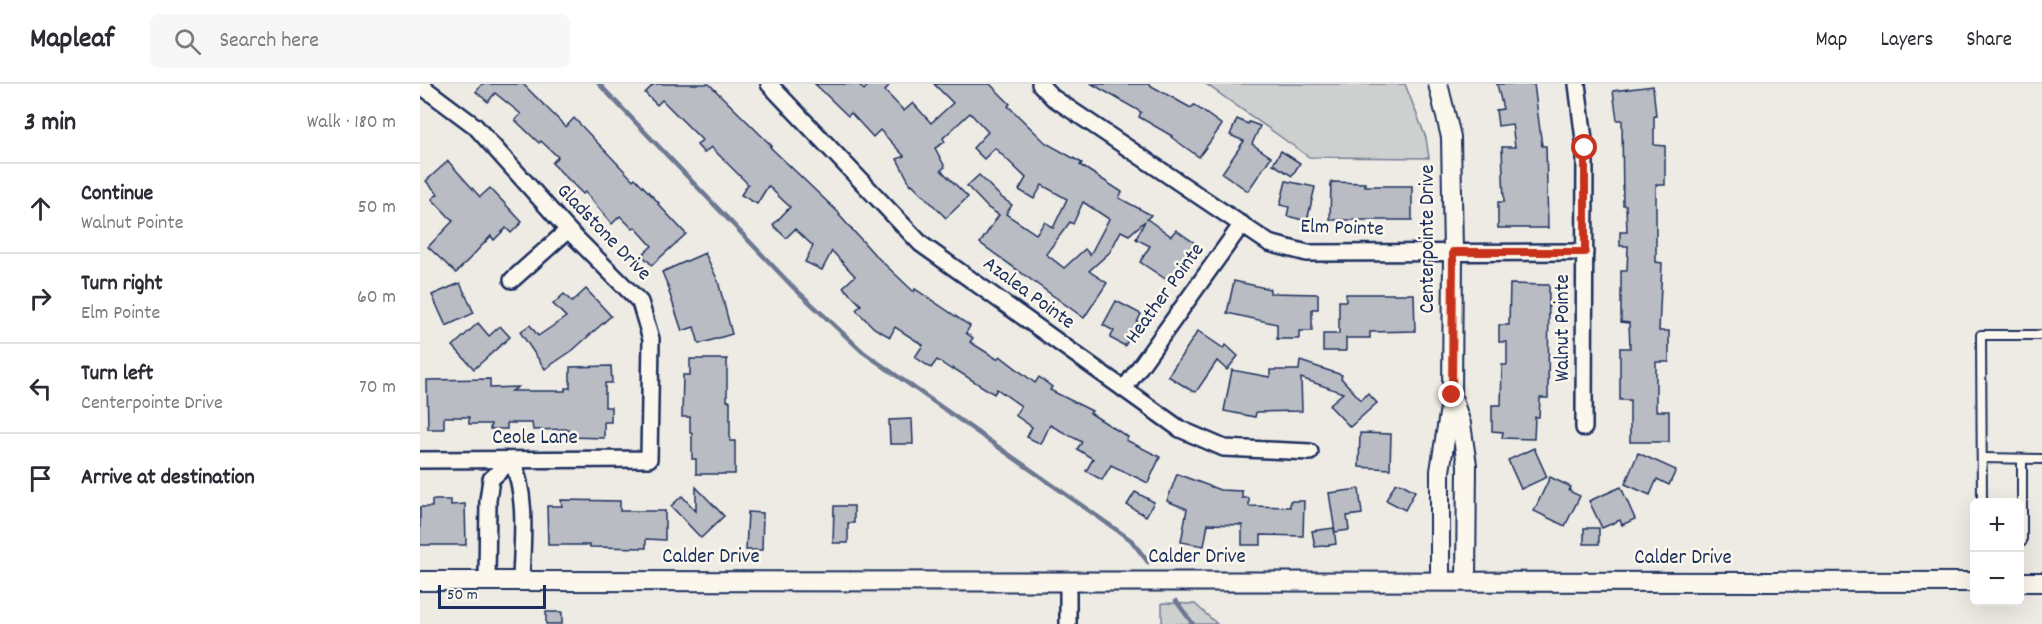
<!DOCTYPE html>
<html lang="en">
<head>
<meta charset="utf-8">
<style>
  body { margin:0; font-family:Dekko,sans-serif; background:#f7f7f7; color:#2b2b33 }
  .controls { position:absolute; right:18px; bottom:18px; display:grid; overflow:hidden; border-radius:9px; box-shadow:0 6px 24px #0002 }
  .controls button { width:54px; height:54px; display:grid; place-items:center; padding:0; border:0; border-bottom:2px solid #e1e1e2; background:#fff; color:#2b2b33; font:30px sans-serif }
  .scale { position:absolute; left:18px; bottom:15px; width:108px; box-sizing:border-box; padding-left:6px; border:3px solid #1b2f5e; border-top:0; font-size:16px; line-height:21px; white-space:nowrap; color:#1b2f5e; -webkit-text-stroke:4px #fbf7ec; paint-order:stroke }
  .stop { position:absolute; width:18px; height:18px; margin:-14px; border:4px solid #c8321e; border-radius:50%; background:#fff }
  .stop.end { background:#c8321e; border-color:#fff; box-shadow:0 2px 6px #0008 }
  .list { margin:0; padding:0; list-style:none }
  h2 { display:flex; justify-content:space-between; align-items:center; height:78px; margin:0; padding:0 24px; font-size:26px }
  h2 small { font-size:20px; font-weight:400; color:#7c7c81 }
  .list li { display:grid; grid-template-columns:39px 1fr auto; gap:18px; align-items:center; box-sizing:border-box; height:90px; padding:0 24px; border-top:2px solid #e1e1e2 }
  .list b { display:block; font-size:22px; white-space:nowrap }
  .list p { margin:0; font-size:20px; white-space:nowrap; color:#7c7c81 }
  .list em { font-size:20px; font-style:normal; color:#7c7c81 }
  .icon { flex:none; width:33px; height:33px; fill:none; stroke:currentColor; stroke-width:2; stroke-linecap:round; stroke-linejoin:round }
  .map { position:relative; flex:none; width:1622px; height:540px; overflow:hidden }
  header { display:flex; align-items:center; gap:36px; box-sizing:border-box; height:84px; padding:0 30px; background:#fff; border-bottom:2px solid #e1e1e2 }
  header strong { font-size:28px }
  nav { display:flex; gap:33px; margin-inline-start:auto; font-size:21px }
  .search { width:420px; height:54px; background:#f7f7f7; display:flex; align-items:center; gap:15px; box-sizing:border-box; padding:0 21px; border-radius:9px; color:#7c7c81; font-size:22px }
  main { display:flex }
  aside { flex:1; background:#fff }
  .map>svg:first-child { display:block }
</style>
</head>
<body>
<header>
<strong>Mapleaf</strong>
<div class="search"><svg class="icon" aria-label="search" viewBox="0 0 24 24"><circle cx="10" cy="10" r="6"/><path d="M15 15l6 6"/></svg>Search here</div>
<nav><a>Map</a><a>Layers</a><a>Share</a></nav>
</header>
<main>
<aside>
<h2>3 min<small>Walk · 180 m</small></h2>
<ul class="list">
<li><svg class="icon" aria-label="ahead" viewBox="0 0 24 24"><path d="M12 20V5M6 11l6-6 6 6"/></svg><div><b>Continue</b><p>Walnut Pointe</p></div><em>50 m</em></li>
<li><svg class="icon" aria-label="right" viewBox="0 0 24 24"><path d="M7 20v-9h11M14 6l5 5-5 5"/></svg><div><b>Turn right</b><p>Elm Pointe</p></div><em>60 m</em></li>
<li><svg class="icon" aria-label="left" viewBox="0 0 24 24"><path d="M17 20v-9H6M10 6l-5 5 5 5"/></svg><div><b>Turn left</b><p>Centerpointe Drive</p></div><em>70 m</em></li>
<li><svg class="icon" aria-label="arrive" viewBox="0 0 24 24"><path d="M6 21V4h12l-3 4 3 4H6"/></svg><div><b>Arrive at destination</b></div></li>
</ul>
</aside>
<div class="map">
<svg width="1622" height="540" viewBox="0 0 1622 540">
  <rect width="100%" height="100%" fill="#eeebe4"/>
  <filter id="ink" filterUnits="userSpaceOnUse"><feTurbulence type="fractalNoise" baseFrequency=".0167" numOctaves="2"/><feDisplacementMap in="SourceGraphic" scale="12" xChannelSelector="R" yChannelSelector="G"/><feConvolveMatrix kernelMatrix="1 2 1 2 8 2 1 2 1" color-interpolation-filters="sRGB"/></filter>
  <g filter="url(#ink)">
    <g fill="#cecfcf" stroke="#747f96" stroke-width="1.5">
      <polygon points="786,0 985,0 1006,54 1009,74 889,73"/>
      <polygon points="742,519 775,520 797,540 742,540"/>
    </g>
    <g fill="none" stroke-linecap="round" stroke-linejoin="round">
      <g stroke="#6d7892" stroke-width="4.5">
        <polyline points="179,0 372,202 443,268 711,456 728,478"/>
        <polyline points="756,517 773,540"/>
      </g>
    </g>
    <g fill="#b9bcc3" stroke="#1b2f5e" stroke-width="1.5" fill-rule="evenodd">
      <polygon points="62,0 103,0 146,43 154,34 213,96 215,94 239,119 238,120 266,150 232,181 222,171 232,162 215,143 213,145 200,132 192,140 165,108 163,110 132,79 138,73 121,57 119,59 95,36 101,30 75,9 68,18 56,8"/>
      <polygon points="234,0 289,0 352,62 350,63 420,130 419,131 455,171 494,208 495,205 550,242 546,249 553,254 550,258 577,275 580,272 615,299 619,293 632,303 630,306 672,327 670,329 708,353 706,356 740,373 728,399 691,381 682,396 666,387 673,375 657,365 662,358 630,341 621,360 607,353 612,343 595,331 601,322 577,305 574,310 533,284 532,286 517,276 511,284 495,273 503,261 475,243 470,253 454,244 436,226 441,221 423,203 435,192 412,167 402,186 385,178 393,162 375,145 366,154 353,141 370,123 348,102 337,120 321,111 328,100 291,63 284,69 277,61 282,56 242,16 237,21 225,9"/>
      <path d="M395 0H438L444 6 449 0H470L465 7 484 27 493 19 511 39 533 19 514 0H570L590 20 588 22 626 59 662 79 660 81 702 108 699 114 731 131 727 135 751 152 756 146 776 160 750 198 720 178 730 162 716 155 725 137 709 151 701 147 690 168 669 187 687 199 664 234 560 159 579 131 568 124 547 102 559 91 581 113 592 121 586 130 616 150 625 138 633 144 647 115 622 101 614 115 599 106 606 94 575 64 564 75 553 64 568 48 550 29 523 54 525 58 515 64 525 83 521 86 548 113 526 134 492 100 491 101 477 75 484 72 460 46 453 53 431 29 428 32ZM663 118 689 135 670 171 665 165 644 184 626 170 650 138 653 140Z"/>
      <polygon points="672,0 728,0 771,24 774,21 802,41 779,73 751,53 752,52 719,33 721,28"/>
      <polygon points="1077,0 1114,0 1122,62 1126,62 1128,144 1078,144 1078,118 1084,118 1082,63 1095,63 1092,40 1078,42 1076,26 1083,25"/>
      <polygon points="1233,2 1236,32 1234,32 1234,61 1245,62 1245,101 1236,101 1236,178 1242,179 1239,247 1249,247 1249,278 1236,278 1236,327 1249,327 1249,358 1210,358 1210,316 1200,316 1200,264 1210,264 1209,239 1201,238 1201,187 1207,187 1208,162 1200,162 1200,148 1207,148 1206,121 1203,121 1202,36 1197,36 1193,7"/>
      <polygon points="817,35 828,40 829,38 840,42 832,60 851,73 828,107 802,89 824,57 810,51"/>
      <polygon points="861,67 880,79 872,92 853,80"/>
      <polygon points="28,77 60,113 70,104 102,138 91,149 86,144 74,156 71,152 36,189 8,163 33,137 12,115 18,110 6,97"/>
      <polygon points="866,97 895,103 887,137 867,132 869,123 860,121"/>
      <polygon points="911,98 945,99 945,102 992,102 992,136 910,136"/>
      <polygon points="285,169 298,197 312,250 279,260 274,243 262,247 249,208 250,207 242,188"/>
      <polygon points="814,197 850,205 850,209 898,210 898,225 892,225 892,247 879,247 879,255 857,255 857,240 807,229"/>
      <polygon points="40,199 54,229 26,242 12,211"/>
      <polygon points="1090,200 1129,201 1128,314 1120,314 1119,333 1115,333 1114,355 1082,354 1083,348 1072,347 1072,321 1081,321 1082,281 1087,281 1087,258 1079,258 1079,241 1089,241"/>
      <polygon points="166,205 191,232 153,266 125,285 100,248 110,241 118,252 146,233 133,220 144,210 152,218"/>
      <polygon points="926,210 994,210 995,247 950,248 950,254 926,254 926,267 903,267 903,250 919,250 919,217 926,217"/>
      <polygon points="696,217 721,230 705,262 690,254 694,247 683,241"/>
      <polygon points="58,239 69,252 80,242 90,253 54,285 33,262"/>
      <polygon points="778,247 803,264 806,261 818,272 807,286 797,277 776,308 772,307 748,292"/>
      <polygon points="270,275 307,275 307,317 310,317 310,357 315,357 315,390 276,390 276,375 272,375 272,349 270,349 270,333 262,333 263,291 270,291"/>
      <polygon points="880,277 922,291 921,294 941,316 948,309 957,319 930,343 909,321 923,309 881,294 882,327 836,328 835,333 804,327 812,286 850,293 850,286 879,286"/>
      <polygon points="191,282 192,299 185,299 185,323 191,323 191,338 184,338 184,354 148,353 148,345 113,346 112,339 87,339 87,345 70,345 71,340 49,340 49,333 24,333 24,345 8,345 7,296 70,295 70,304 98,303 92,307 145,307 145,304 150,304 150,283"/>
      <polygon points="492,335 493,360 470,360 469,336"/>
      <polygon points="940,349 971,350 970,385 939,383"/>
      <polygon points="1114,364 1127,393 1101,405 1088,376"/>
      <polygon points="1218,369 1256,386 1249,401 1237,395 1230,411 1205,400"/>
      <polygon points="757,390 800,406 822,407 822,414 829,414 829,422 870,423 870,417 884,417 883,452 841,451 841,461 822,461 822,441 788,440 784,462 761,458 767,425 747,417"/>
      <polygon points="1130,393 1151,403 1149,407 1160,412 1145,442 1114,427"/>
      <polygon points="980,399 995,407 985,426 966,416 975,400"/>
      <polygon points="276,403 304,432 281,454 251,422 262,412 276,427"/>
      <polygon points="1201,403 1215,435 1202,441 1200,436 1182,444 1169,417"/>
      <polygon points="939,405 942,430 927,432 929,446 915,448 909,409"/>
      <polygon points="715,408 734,418 726,432 707,421"/>
      <polygon points="12,416 31,416 31,421 45,420 46,461 0,461 0,423 12,423"/>
      <polygon points="141,416 200,417 200,427 245,427 245,456 226,455 226,464 170,463 170,461 128,461 127,422 142,422"/>
      <polygon points="414,422 434,422 434,439 428,439 428,459 413,459"/>
      <polygon points="328,428 343,429 342,466 326,466"/>
      <polygon points="914,444 916,460 895,463 892,447"/>
      <rect x="1164" y="444" width="15" height="16"/>
      <rect x="126" y="528" width="16" height="12"/>
    </g>
    <g fill="none" stroke-linecap="round" stroke-linejoin="round">
      <defs>
        <g id="service">
          <polyline points="1562,374 1622,375"/>
          <polyline points="1562,418 1561,251 1622,251"/>
          <polyline points="1602,457 1602,375"/>
        </g>
        <g id="minor">
          <polyline points="349,0 501,160 760,345 804,364 890,368"/>
          <polyline points="620,0 632,13 849,159 887,169 1165,168"/>
          <polyline points="1157,0 1165,64 1164,344"/>
          <polyline points="0,1 55,42 148,146 220,218 231,255 229,375 0,376"/>
          <polyline points="92,196 148,146"/>
          <polyline points="704,305 822,140"/>
          <path d="M67 497 68 416 71 395 92 376C108 414 102 456 101 497"/>
          <polyline points="648,540 648,497"/>
        </g>
        <g id="tertiary">
          <polyline points="1018,0 1031,53 1033,168 1032,311 1020,387 1020,497"/>
          <polyline points="1032,313 1041,340 1047,381 1046,497"/>
          <polyline points="0,497 1554,498"/>
          <polyline points="1600,498 1622,498"/>
        </g>
      </defs>
      <use href="#service" stroke="#1b2f5e" stroke-width="12"/>
      <use href="#minor" stroke="#1b2f5e" stroke-width="20"/>
      <use href="#tertiary" stroke="#1b2f5e" stroke-width="22"/>
      <use href="#service" stroke="#fbf7ec" stroke-width="8"/>
      <use href="#minor" stroke="#fbf7ec" stroke-width="15"/>
      <use href="#tertiary" stroke="#fbf7ec" stroke-width="18"/>
    </g>
  </g>
  <g fill="none" stroke-linecap="round" stroke-linejoin="round" filter="url(#ink)">
    <polyline stroke="#c8321e" stroke-width="8" points="1032,311 1033,168 1165,168 1165,64"/>
  </g>
  <g text-anchor="middle" dominant-baseline="central" stroke-width="5" stroke-linejoin="round" paint-order="stroke">
    <g font-size="21" fill="#1b2f5e" stroke="#fbf7ec">
      <text transform="translate(922 145) rotate(2)">Elm Pointe</text>
      <text transform="translate(183 149) rotate(46)">Gladstone Drive</text>
      <text transform="translate(1009 155) rotate(-90)">Centerpointe Drive</text>
      <text transform="translate(608 210) rotate(36)">Azalea Pointe</text>
      <text transform="translate(746 210) rotate(-54)">Heather Pointe</text>
      <text transform="translate(1144 244) rotate(-90)">Walnut Pointe</text>
      <text x="115" y="355">Ceole Lane</text>
      <text x="291" y="474">Calder Drive</text>
      <text x="777" y="474">Calder Drive</text>
      <text x="1263" y="475">Calder Drive</text>
    </g>
  </g>
</svg>
<div class="controls">
<button>+</button>
<button>−</button>
</div>
<div class="scale">50 m</div>
<div class="stop" style="left:1165px;top:64px"></div>
<div class="stop end" style="left:1032px;top:311px"></div>
</div>
</main>
</body>
</html>
